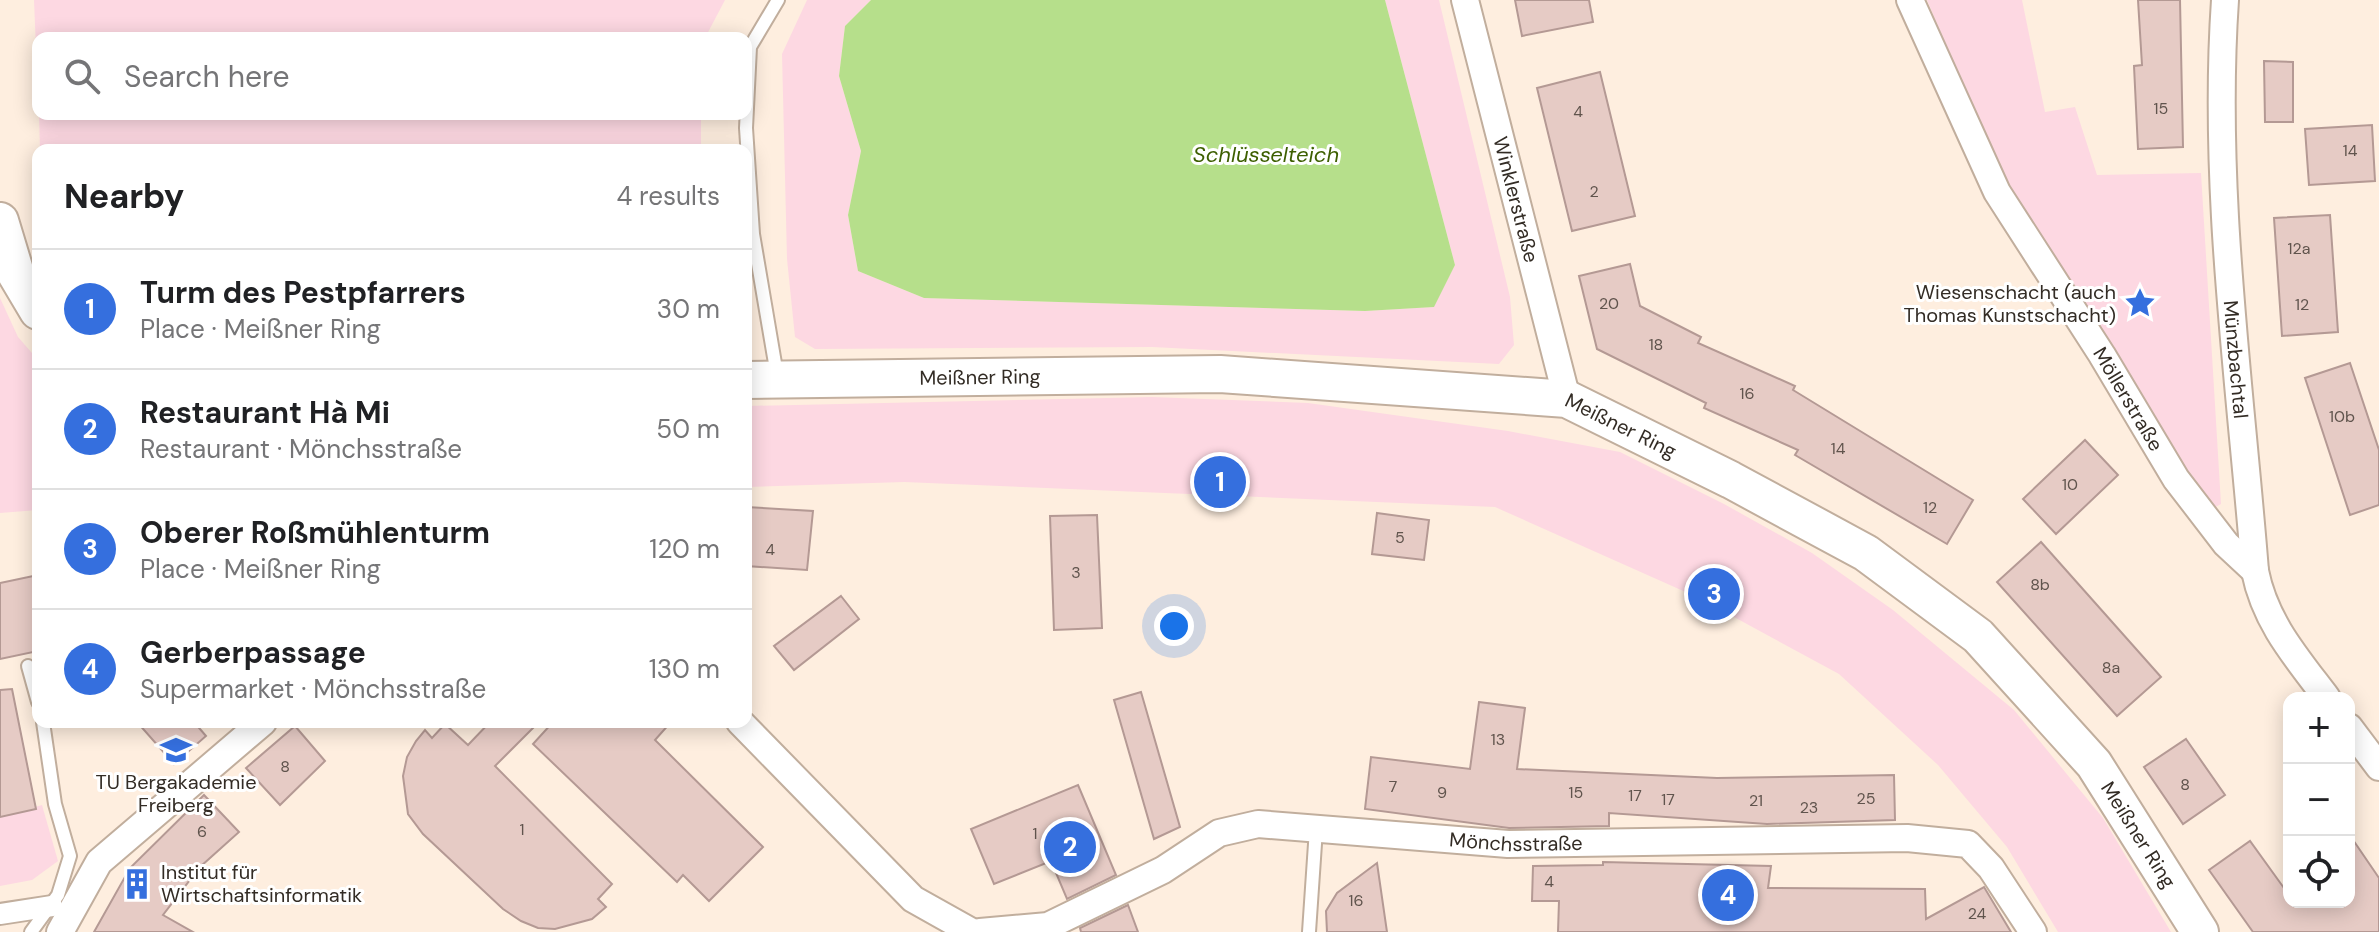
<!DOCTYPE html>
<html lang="en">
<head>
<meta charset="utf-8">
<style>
  body { margin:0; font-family:"DM Sans",sans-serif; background:#f2f2f2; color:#202124 }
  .controls { position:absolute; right:24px; bottom:24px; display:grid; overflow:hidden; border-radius:16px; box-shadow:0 4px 20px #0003 }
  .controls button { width:72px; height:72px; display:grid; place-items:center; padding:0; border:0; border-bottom:2px solid #e0e0e0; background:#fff; color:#202124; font:40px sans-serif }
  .you { position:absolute; left:1174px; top:626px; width:28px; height:28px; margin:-20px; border:6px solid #fff; border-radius:50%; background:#1a73e8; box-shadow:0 0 0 12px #1a73e833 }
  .badge { display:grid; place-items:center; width:52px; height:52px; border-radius:50%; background:#356fde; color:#fff; font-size:26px; font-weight:700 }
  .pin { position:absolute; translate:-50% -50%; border:4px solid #fff; box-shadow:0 2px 8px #0006 }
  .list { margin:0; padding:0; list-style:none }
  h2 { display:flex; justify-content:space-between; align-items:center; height:104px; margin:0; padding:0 32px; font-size:34px }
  h2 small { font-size:26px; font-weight:400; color:#757577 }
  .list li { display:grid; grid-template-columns:52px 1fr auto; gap:24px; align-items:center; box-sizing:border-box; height:120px; padding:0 32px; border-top:2px solid #e0e0e0 }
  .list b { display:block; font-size:30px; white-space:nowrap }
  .list p { margin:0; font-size:26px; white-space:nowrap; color:#757577 }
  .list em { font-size:26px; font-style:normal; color:#757577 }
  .icon { flex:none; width:44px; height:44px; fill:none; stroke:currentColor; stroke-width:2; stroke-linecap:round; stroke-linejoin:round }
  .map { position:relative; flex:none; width:2379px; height:932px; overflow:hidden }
  .search { position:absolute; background:#fff; box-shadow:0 4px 20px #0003; left:32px; top:32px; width:720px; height:88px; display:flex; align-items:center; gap:20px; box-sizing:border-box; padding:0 28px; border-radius:16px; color:#757577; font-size:30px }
  .panel { position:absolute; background:#fff; box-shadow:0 4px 20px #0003; left:32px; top:144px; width:720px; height:584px; border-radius:16px }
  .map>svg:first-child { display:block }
</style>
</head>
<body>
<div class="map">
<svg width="2379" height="932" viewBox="0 0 2379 932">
  <rect width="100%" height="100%" fill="#feeedf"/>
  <g fill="#fdd8e2">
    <polygon points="34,0 725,0 705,38 38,38 38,99"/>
    <polygon points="807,0 871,0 845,26 839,76 861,151 848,215 858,271 924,298 1365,311 1433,307 1455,265 1385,0 1439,0 1510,297 1514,345 1499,364 1152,347 815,349 795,337 787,259 782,54"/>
    <polygon points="1927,0 2022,0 2045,112 2075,107 2097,175 2201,173 2221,504 2210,510 1996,164"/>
    <polygon points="39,114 701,114 701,150 40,150"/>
    <polygon points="0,298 18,337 38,360 38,510 0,513"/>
    <polygon points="1152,397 1308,403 1508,431 1620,452 1724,504 1812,553 1893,610 2014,710 2103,818 2171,932 2058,932 2007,847 1938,765 1839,674 1699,598 1495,507 904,482 746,487 746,406"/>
    <polygon points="42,805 58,861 32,880 0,886 0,817"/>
  </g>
  <polygon fill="#b6df8b" points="871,0 1385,0 1455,265 1434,307 1365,311 924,298 858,271 848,215 861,151 839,76 845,26"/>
  <g fill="#e6cbc5" stroke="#b49994" stroke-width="2">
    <polygon points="1515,0 1589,0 1593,22 1522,36"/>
    <polygon points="2138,0 2180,0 2183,147 2138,149 2134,66 2142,65"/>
    <polygon points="2264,61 2293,62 2293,122 2265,122"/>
    <polygon points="1600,72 1635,216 1572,231 1537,88"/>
    <polygon points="2372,125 2375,181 2309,185 2305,129"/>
    <polygon points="2330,215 2338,332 2282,336 2274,218"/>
    <polygon points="1630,264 1640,306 1701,337 1698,343 1795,386 1793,390 1973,500 1947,544 1795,455 1798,450 1704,408 1706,403 1597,349 1579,276"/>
    <polygon points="2350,363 2379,450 2379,505 2350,515 2305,378"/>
    <polygon points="2085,440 2118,475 2056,534 2023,499"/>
    <polygon points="1210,469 1234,471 1231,494 1207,492"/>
    <polygon points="746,507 813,511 807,570 746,566"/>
    <polygon points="1377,513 1429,520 1424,560 1372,554"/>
    <polygon points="1097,515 1102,628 1054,630 1050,516"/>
    <polygon points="2041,542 2161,677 2117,716 1997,582"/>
    <polygon points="38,575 38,651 0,659 0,583"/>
    <polygon points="841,596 859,619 794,670 774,646"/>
    <polygon points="12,689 36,809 0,817 0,690"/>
    <polygon points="1141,692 1180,827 1154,839 1114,700"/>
    <polygon points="1479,702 1525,708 1517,769 1717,778 1894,775 1895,820 1767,824 1609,813 1609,826 1509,828 1365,809 1371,757 1470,769"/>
    <polygon points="137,722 194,722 206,736 174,764"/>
    <polygon points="490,722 539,722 495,766 612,884 598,899 606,907 592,919 555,929 538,928 521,921 503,909 423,834 408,814 403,776 407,757 416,741 425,730 432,738 445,724 468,745"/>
    <polygon points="553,722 671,722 655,740 763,847 709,901 683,875 677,882 533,744"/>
    <polygon points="295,726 325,761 280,805 246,768"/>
    <polygon points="2186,739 2225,795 2183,824 2144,767"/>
    <polygon points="1078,785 1116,875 1067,899 1051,861 994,884 971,829"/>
    <polygon points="204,795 239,832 200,867 163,915 193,932 94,932 130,868"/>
    <polygon points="2349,834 2379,878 2379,932 2253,932 2209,870 2250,841 2289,895 2289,902 2349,902"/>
    <polygon points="1603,862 1771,866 1768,888 1925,889 1926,919 1984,887 2011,932 1558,932 1559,901 1532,901 1533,866 1603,865"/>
    <polygon points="1377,863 1387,932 1327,932 1326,911 1337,893"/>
    <polygon points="1128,905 1138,932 1081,932 1080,928"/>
  </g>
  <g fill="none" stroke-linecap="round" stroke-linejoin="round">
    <defs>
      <g id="service">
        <polyline points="777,375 753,234 746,128 750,47 778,0"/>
        <polyline points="28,666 38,702"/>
        <polyline points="31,932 58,895 70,856 55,804 43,722"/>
        <polyline points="1309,932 1316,829"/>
      </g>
      <polyline id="pedestrian" points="0,914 52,906"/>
      <g id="minor">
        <path id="s1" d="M1465 0 1567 399"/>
        <path id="s2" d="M1910 0 1997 192 2102 355 2176 479 2226 544 2255 571"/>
        <path id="s3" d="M2225 0C2212 189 2240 382 2255 571 2265 622 2296 657 2327 698"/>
        <polyline points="740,722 913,899 972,932"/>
        <polyline points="2349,727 2379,767"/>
        <polyline points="60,932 99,862 263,722"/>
        <path id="s4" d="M980 932 1048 926 1163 870 1219 833 1258 824 1508 844 1907 838 1968 844 1991 868 2033 932"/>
      </g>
      <g id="secondary">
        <polyline points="0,221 16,274 38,311"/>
        <path id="s5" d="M746 380 1220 374 1567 399 1731 480 1866 553 1978 636 2094 764 2200 932"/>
      </g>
    </defs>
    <use href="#service" stroke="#c1ae9d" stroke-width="16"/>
    <use href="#pedestrian" stroke="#c1ae9d" stroke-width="24"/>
    <use href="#minor" stroke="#c1ae9d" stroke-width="30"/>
    <use href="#secondary" stroke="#c1ae9d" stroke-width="40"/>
    <use href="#service" stroke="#fff" stroke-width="12"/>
    <use href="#pedestrian" stroke="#fff" stroke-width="20"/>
    <use href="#minor" stroke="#fff" stroke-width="26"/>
    <use href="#secondary" stroke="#fff" stroke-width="36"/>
  </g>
  <defs>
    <symbol id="sight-bare" viewBox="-9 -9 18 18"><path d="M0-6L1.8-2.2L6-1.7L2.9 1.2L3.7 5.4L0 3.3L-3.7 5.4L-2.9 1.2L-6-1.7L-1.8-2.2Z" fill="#356fde" stroke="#fff" stroke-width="2.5" paint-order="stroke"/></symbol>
    <symbol id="university-bare" viewBox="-9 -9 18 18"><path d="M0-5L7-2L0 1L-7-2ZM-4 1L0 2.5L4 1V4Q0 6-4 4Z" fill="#356fde" stroke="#fff" stroke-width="2.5" paint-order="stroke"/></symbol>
    <symbol id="building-bare" viewBox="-9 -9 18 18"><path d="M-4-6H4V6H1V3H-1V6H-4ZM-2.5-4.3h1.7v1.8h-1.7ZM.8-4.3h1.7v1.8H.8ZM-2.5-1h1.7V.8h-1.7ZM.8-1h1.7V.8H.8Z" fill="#356fde" stroke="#fff" stroke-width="2.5" paint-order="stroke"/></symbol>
  </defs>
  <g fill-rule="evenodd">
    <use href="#sight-bare" x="2118" y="281" width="44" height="44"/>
    <use href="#university-bare" x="154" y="728" width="44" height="44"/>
    <use href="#building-bare" x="115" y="862" width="44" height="44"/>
  </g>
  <g text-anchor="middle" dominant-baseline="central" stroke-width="6" stroke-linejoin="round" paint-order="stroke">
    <g font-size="16" fill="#60544d">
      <text x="2161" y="108">15</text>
      <text x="1578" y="111">4</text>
      <text x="2350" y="150">14</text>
      <text x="1594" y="191">2</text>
      <text x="2299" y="248">12a</text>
      <text x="1609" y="303">20</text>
      <text x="2302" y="304">12</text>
      <text x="1656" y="344">18</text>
      <text x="1747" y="393">16</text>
      <text x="2342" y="416">10b</text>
      <text x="1838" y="448">14</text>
      <text x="2070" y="484">10</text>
      <text x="1930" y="507">12</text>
      <text x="1400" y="537">5</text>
      <text x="770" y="549">4</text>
      <text x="1076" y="572">3</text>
      <text x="2040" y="584">8b</text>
      <text x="2111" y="667">8a</text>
      <text x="1498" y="739">13</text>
      <text x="285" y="766">8</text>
      <text x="2185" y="784">8</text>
      <text x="1393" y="786">7</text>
      <text x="1442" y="792">9</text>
      <text x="1576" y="792">15</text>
      <text x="1635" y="795">17</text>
      <text x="1866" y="798">25</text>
      <text x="1668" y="799">17</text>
      <text x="1756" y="800">21</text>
      <text x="1809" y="807">23</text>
      <text x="522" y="829">1</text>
      <text x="202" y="831">6</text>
      <text x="1035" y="833">1</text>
      <text x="1549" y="881">4</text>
      <text x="1356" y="900">16</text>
      <text x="1977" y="913">24</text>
    </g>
    <g font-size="20" fill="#332c25" stroke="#fff">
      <text stroke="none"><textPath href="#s1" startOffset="206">Winklerstraße</textPath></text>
      <text stroke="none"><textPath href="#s3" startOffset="360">Münzbachtal</textPath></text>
      <text stroke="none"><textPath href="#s5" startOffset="234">Meißner Ring</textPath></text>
      <text stroke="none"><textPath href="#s2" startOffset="456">Möllerstraße</textPath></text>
      <text stroke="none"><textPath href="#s5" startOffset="882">Meißner Ring</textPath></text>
      <text stroke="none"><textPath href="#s5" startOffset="1554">Meißner Ring</textPath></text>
      <text stroke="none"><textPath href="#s4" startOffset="562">Mönchsstraße</textPath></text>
    </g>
    <g font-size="20" fill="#332c25" stroke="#fff" text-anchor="end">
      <text x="2116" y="292">Wiesenschacht (auch<tspan x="2116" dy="23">Thomas Kunstschacht)</tspan></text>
      <text x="176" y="782" text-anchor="middle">TU Bergakademie<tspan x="176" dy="23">Freiberg</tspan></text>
      <text x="161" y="872" text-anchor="start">Institut für<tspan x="161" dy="23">Wirtschaftsinformatik</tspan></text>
    </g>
    <g font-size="22" font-style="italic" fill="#3d5f00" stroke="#fff">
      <text x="1266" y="154">Schlüsselteich</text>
    </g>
  </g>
</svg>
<div class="controls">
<button>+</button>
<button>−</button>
<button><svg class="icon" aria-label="locate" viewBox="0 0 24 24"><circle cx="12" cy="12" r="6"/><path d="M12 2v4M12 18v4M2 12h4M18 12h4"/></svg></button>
</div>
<div class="you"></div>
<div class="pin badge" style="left:1220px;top:482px">1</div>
<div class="pin badge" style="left:1070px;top:847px">2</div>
<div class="pin badge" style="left:1714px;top:594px">3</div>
<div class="pin badge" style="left:1728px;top:895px">4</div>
<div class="search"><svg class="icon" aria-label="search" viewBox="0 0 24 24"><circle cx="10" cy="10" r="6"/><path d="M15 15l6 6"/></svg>Search here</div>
<section class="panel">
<h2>Nearby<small>4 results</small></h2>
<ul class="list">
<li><span class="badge">1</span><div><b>Turm des Pestpfarrers</b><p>Place · Meißner Ring</p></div><em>30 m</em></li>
<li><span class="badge">2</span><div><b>Restaurant Hà Mi</b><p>Restaurant · Mönchsstraße</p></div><em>50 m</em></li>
<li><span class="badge">3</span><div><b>Oberer Roßmühlenturm</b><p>Place · Meißner Ring</p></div><em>120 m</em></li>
<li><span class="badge">4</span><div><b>Gerberpassage</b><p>Supermarket · Mönchsstraße</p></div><em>130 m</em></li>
</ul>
</section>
</div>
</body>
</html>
